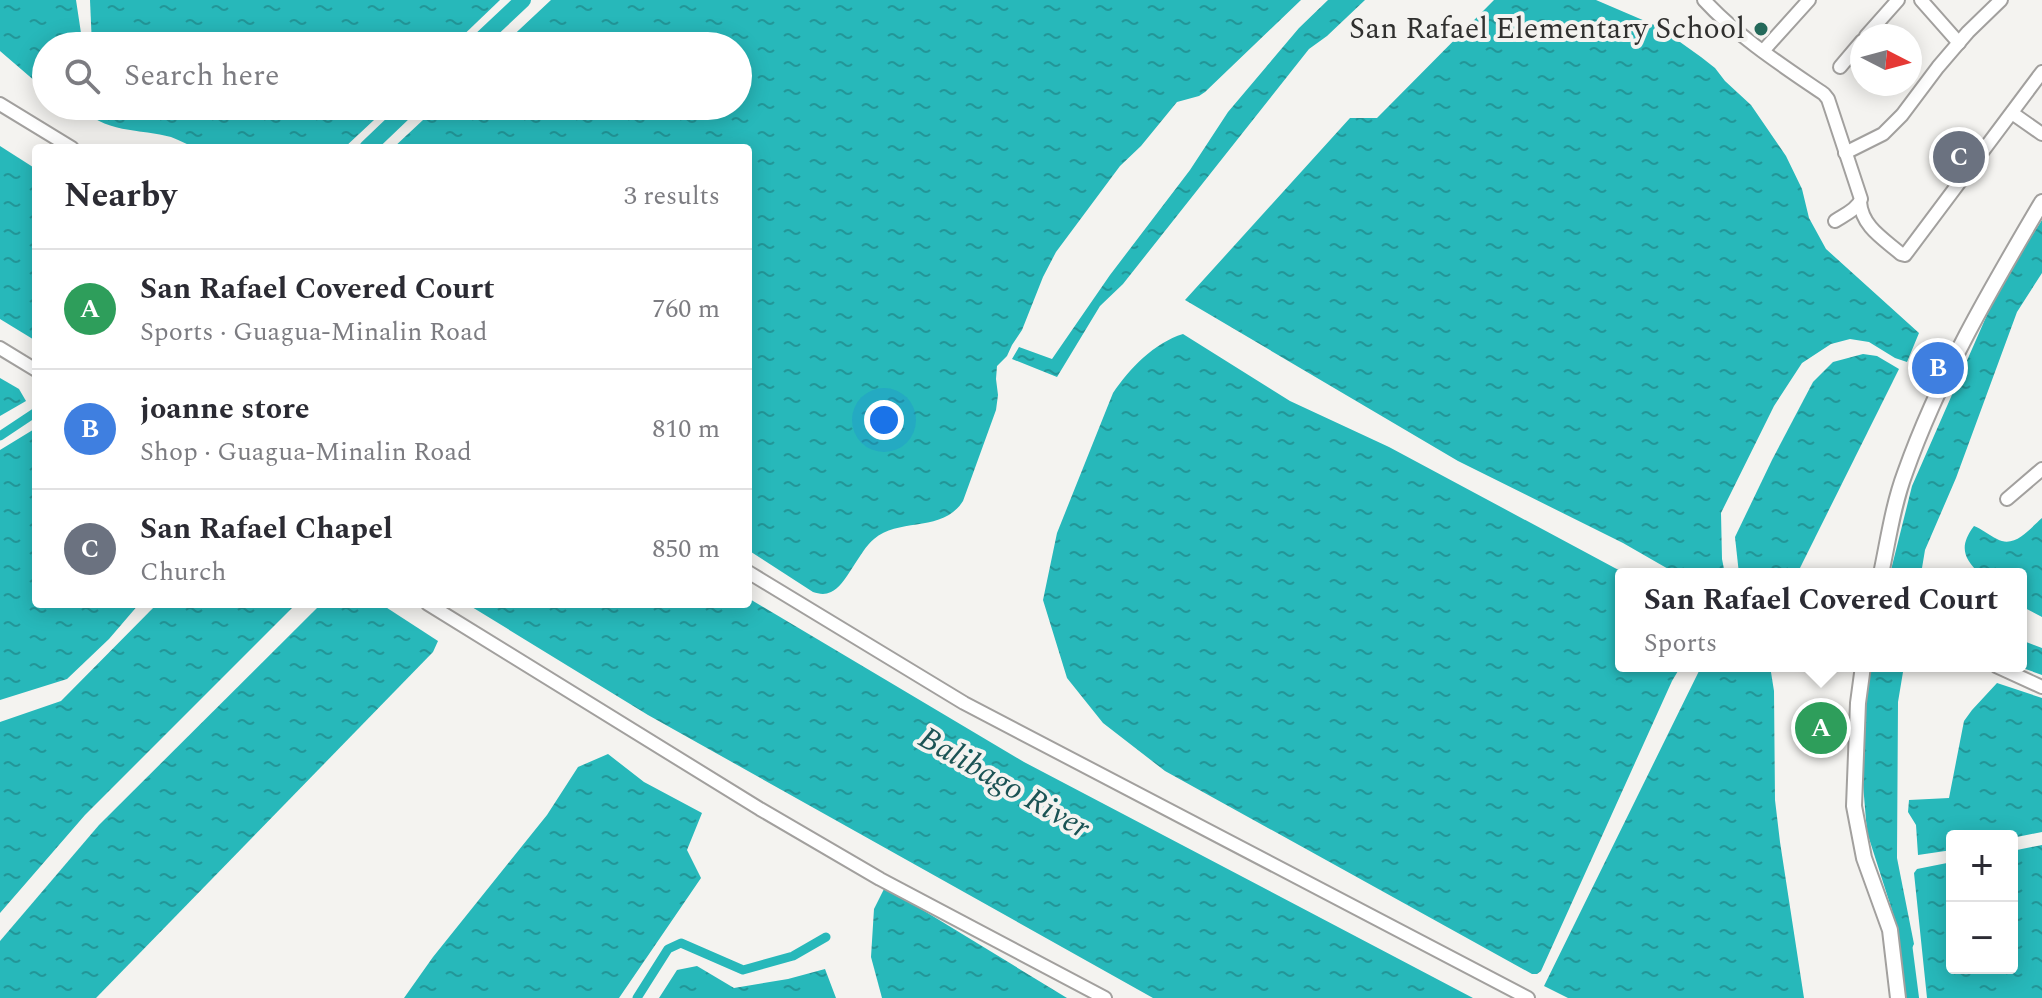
<!DOCTYPE html>
<html lang="en">
<head>
<meta charset="utf-8">
<style>
  body { margin:0; font-family:Spectral,serif; background:#f2f2f3; color:#2b2b33 }
  .controls { position:absolute; right:24px; bottom:24px; display:grid; overflow:hidden; border-radius:8px; box-shadow:0 4px 20px #0003 }
  .controls button { width:72px; height:72px; display:grid; place-items:center; padding:0; border:0; border-bottom:2px solid #e1e1e2; background:#fff; color:#2b2b33; font:40px sans-serif }
  .compass { position:absolute; left:1850px; top:24px; width:72px; height:72px; border-radius:50%; background:#fff; box-shadow:0 4px 20px #0003; rotate:96deg }
  .you { position:absolute; left:884px; top:420px; width:28px; height:28px; margin:-20px; border:6px solid #fff; border-radius:50%; background:#1a73e8; box-shadow:0 0 0 12px #1a73e833 }
  .badge { display:grid; place-items:center; width:52px; height:52px; border-radius:50%; background:#24695a; color:#fff; font-size:26px; font-weight:700 }
  .pin { position:absolute; translate:-50% -50%; border:4px solid #fff; box-shadow:0 2px 8px #0006 }
  .popup { position:absolute; left:1615px; top:568px; width:412px; height:104px; box-sizing:border-box; display:grid; place-content:center; border-radius:8px; background:#fff; filter:drop-shadow(0 2px 6px #0005); font-size:26px; white-space:nowrap; color:#7c7c81 }
  .popup b { font-size:30px; color:#2b2b33 }
  .popup::after { content:''; position:absolute; left:50%; top:100%; margin-left:-16px; border:16px solid transparent; border-top-color:#fff }
  .list { margin:0; padding:0; list-style:none }
  h2 { display:flex; justify-content:space-between; align-items:center; height:104px; margin:0; padding:0 32px; font-size:34px }
  h2 small { font-size:26px; font-weight:400; color:#7c7c81 }
  .list li { display:grid; grid-template-columns:52px 1fr auto; gap:24px; align-items:center; box-sizing:border-box; height:120px; padding:0 32px; border-top:2px solid #e1e1e2 }
  .list b { display:block; font-size:30px; white-space:nowrap }
  .list p { margin:0; font-size:26px; white-space:nowrap; color:#7c7c81 }
  .list em { font-size:26px; font-style:normal; color:#7c7c81 }
  .icon { flex:none; width:44px; height:44px; fill:none; stroke:currentColor; stroke-width:2; stroke-linecap:round; stroke-linejoin:round }
  .map { position:relative; flex:none; width:2042px; height:998px; overflow:hidden }
  .search { position:absolute; background:#fff; box-shadow:0 4px 20px #0003; left:32px; top:32px; width:720px; height:88px; display:flex; align-items:center; gap:20px; box-sizing:border-box; padding:0 28px; border-radius:44px; color:#7c7c81; font-size:30px }
  .panel { position:absolute; background:#fff; box-shadow:0 4px 20px #0003; left:32px; top:144px; width:720px; height:464px; border-radius:8px }
  .map>svg:first-child { display:block }
</style>
</head>
<body>
<div class="map">
<svg width="2042" height="998" viewBox="0 0 2042 998">
  <defs>
    <pattern id="water-ripples" width="26" height="14" patternUnits="userSpaceOnUse" patternTransform="scale(2)"><rect width="26" height="14" fill="#27b8ba"/><path d="M2 4q2-2 4 0t4 0M15 11q2-2 4 0t4 0" fill="none" stroke="#229698"/></pattern>
  </defs>
  <rect width="100%" height="100%" fill="#f4f3f0"/>
  <g fill="url(#water-ripples)">
    <polygon points="0,0 76,0 81,33 79,46 46,46 46,87 36,82 0,51"/>
    <polygon points="90,0 500,0 452,46 92,46"/>
    <path d="M551 0H1301L1205 92 1199 96 1177 102 1141 146 1120 166 1056 252 1043 277 1022 330 1012 345 1007 356 997 366 996 379 998 395 996 410 963 501C943 533 900 517 874 539 859 551 846 586 831 592 825 595 819 594 813 592L748 550V148H393L438 106H738V46H502Z"/>
    <polygon points="1328,0 1365,0 1327,36 1309,49 1123,284 1100,306 1057,377 1012,359 1019,347 1052,359 1110,275 1190,170 1228,112 1299,28"/>
    <polygon points="1494,0 1596,0 1659,27 1701,57 1715,68 1725,81 1751,105 1786,156 1802,189 1809,218 1826,249 1919,333 1907,362 1895,358 1869,342 1850,339 1831,344 1802,363 1774,406 1721,513 1722,559 1725,574 1677,574 1623,543 1458,461 1185,300 1350,118 1377,118"/>
    <path d="M82 106H389L344 148H195C187 144 179 140 171 137 143 129 99 133 82 106Z"/>
    <polygon points="0,146 36,169 36,341 0,319"/>
    <polygon points="2042,220 2042,273 2017,312 1956,478 1925,550 1921,574 1890,574 1912,486 1990,308 2008,273"/>
    <path d="M1183 334 1290 401 1389 447 1626 574H1621V666H1681L1672 681 1541 971 1537 974H1532L1165 771 1103 723 1067 678 1043 600 1057 533 1113 393C1130 368 1154 343 1183 334Z"/>
    <polygon points="1863,354 1877,356 1899,369 1797,574 1739,574 1735,537 1772,460 1813,382 1833,362"/>
    <polygon points="0,378 19,389 26,401 0,416"/>
    <polygon points="36,428 36,604 139,604 109,639 67,679 0,700 0,450"/>
    <path d="M2042 518V617L2021 606V574H1980C1963 558 1959 546 1974 526 1982 529 1989 535 1997 539 2015 549 2030 528 2042 518Z"/>
    <polygon points="748,598 1024,762 1473,998 1153,998 648,715 467,604 748,604"/>
    <polygon points="157,604 296,604 85,815 0,913 0,722 61,701"/>
    <polygon points="321,604 381,604 438,641 433,652 96,998 0,998 0,941 99,825"/>
    <polygon points="2021,640 2042,648 2042,675 2017,666 2021,666"/>
    <polygon points="1705,666 1770,666 1774,691 1775,800 1780,842 1804,998 1568,998 1544,986 1699,671"/>
    <polygon points="1868,666 1904,666 1898,702 1897,858 1914,944 1904,963 1898,929 1867,832 1863,784 1865,680"/>
    <polygon points="1997,683 2042,698 2042,832 2012,838 2012,836 1952,836 1952,850 1918,855 1916,825 1908,812 1909,800 1949,798 1964,721 1972,710"/>
    <polygon points="608,754 644,782 702,813 687,850 701,878 619,998 404,998 433,957 547,815 578,767"/>
    <polygon points="2042,845 2042,998 1927,998 1914,873 1917,869 1952,862 1952,968 2012,968 2012,851"/>
    <polygon points="885,887 1067,998 882,998 871,957 874,909"/>
    <polygon points="697,966 734,988 788,979 825,969 836,998 659,998 677,970"/>
  </g>
  <g fill="none" stroke-linecap="round" stroke-linejoin="round">
    <g stroke="#27b8ba" stroke-width="9">
      <polyline points="0,436 36,412"/>
      <polyline points="637,998 668,949 681,943 743,970 793,956 826,937"/>
    </g>
    <g stroke="#27b8ba" stroke-width="16">
      <polyline points="474,46 523,0"/>
      <polyline points="367,148 411,106"/>
      <polyline points="1903,936 1911,998"/>
    </g>
    <defs>
      <g id="minor">
        <path d="M1704 0C1738 37 1783 66 1824 94L1828 99 1861 199C1858 209 1844 215 1835 221"/>
        <polyline points="1921,0 1959,43"/>
        <polyline points="1866,36 1898,0"/>
        <polyline points="1763,51 1809,0"/>
        <polyline points="1840,67 1862,41"/>
        <polyline points="0,104 72,148"/>
        <polyline points="2012,113 2042,134"/>
        <polyline points="1845,153 1883,134 1902,115 1938,67 1968,32 2001,0"/>
        <path d="M1860 202C1862 227 1884 239 1901 254L1905 255 2042 72"/>
        <polyline points="0,348 36,370"/>
        <polyline points="2007,499 2042,469"/>
        <polyline points="748,572 964,703 1528,998"/>
        <polyline points="428,604 760,809 880,879 1105,998"/>
        <polyline points="1996,666 2042,687"/>
      </g>
      <g id="major">
        <path d="M1881 574C1888 541 1893 505 1905 473 1939 377 1990 290 2042 202"/>
        <polyline points="1863,666 1858,703 1854,806 1864,858 1890,930 1898,998"/>
      </g>
    </defs>
    <use href="#minor" stroke="#a2a09e" stroke-width="16"/>
    <use href="#major" stroke="#a2a09e" stroke-width="18"/>
    <use href="#minor" stroke="#fff" stroke-width="12"/>
    <use href="#major" stroke="#fff" stroke-width="14"/>
  </g>
  <circle fill="#24695a" stroke="#f4f3f0" stroke-width="3" cx="1761" cy="29" r="8"/>
  <g text-anchor="middle" dominant-baseline="central" stroke-width="8" stroke-linejoin="round" paint-order="stroke">
    <g font-size="30" fill="#30302f" stroke="#f4f3f0" text-anchor="end">
      <text x="1745" y="29">San Rafael Elementary School</text>
    </g>
    <g font-size="32" font-style="italic" fill="#1b5354" stroke="#f4f3f0">
      <text transform="translate(1004 783) rotate(30)">Balibago River</text>
    </g>
  </g>
</svg>
<div class="controls">
<button>+</button>
<button>−</button>
</div>
<svg class="compass" viewBox="-18 -18 36 36"><path d="M0-13l5 13h-10z" fill="#e53935"/><path d="M0 13l5-13h-10z" fill="#7c7c81"/></svg>
<div class="you"></div>
<div class="pin badge" style="left:1821px;top:728px;background:#2e9e5b">A</div>
<div class="popup"><b>San Rafael Covered Court</b>Sports</div>
<div class="pin badge" style="left:1938px;top:368px;background:#3f7fe0">B</div>
<div class="pin badge" style="left:1959px;top:157px;background:#6b7280">C</div>
<div class="search"><svg class="icon" aria-label="search" viewBox="0 0 24 24"><circle cx="10" cy="10" r="6"/><path d="M15 15l6 6"/></svg>Search here</div>
<section class="panel">
<h2>Nearby<small>3 results</small></h2>
<ul class="list">
<li><span class="badge" style="background:#2e9e5b">A</span><div><b>San Rafael Covered Court</b><p>Sports · Guagua-Minalin Road</p></div><em>760 m</em></li>
<li><span class="badge" style="background:#3f7fe0">B</span><div><b>joanne store</b><p>Shop · Guagua-Minalin Road</p></div><em>810 m</em></li>
<li><span class="badge" style="background:#6b7280">C</span><div><b>San Rafael Chapel</b><p>Church</p></div><em>850 m</em></li>
</ul>
</section>
</div>
</body>
</html>
